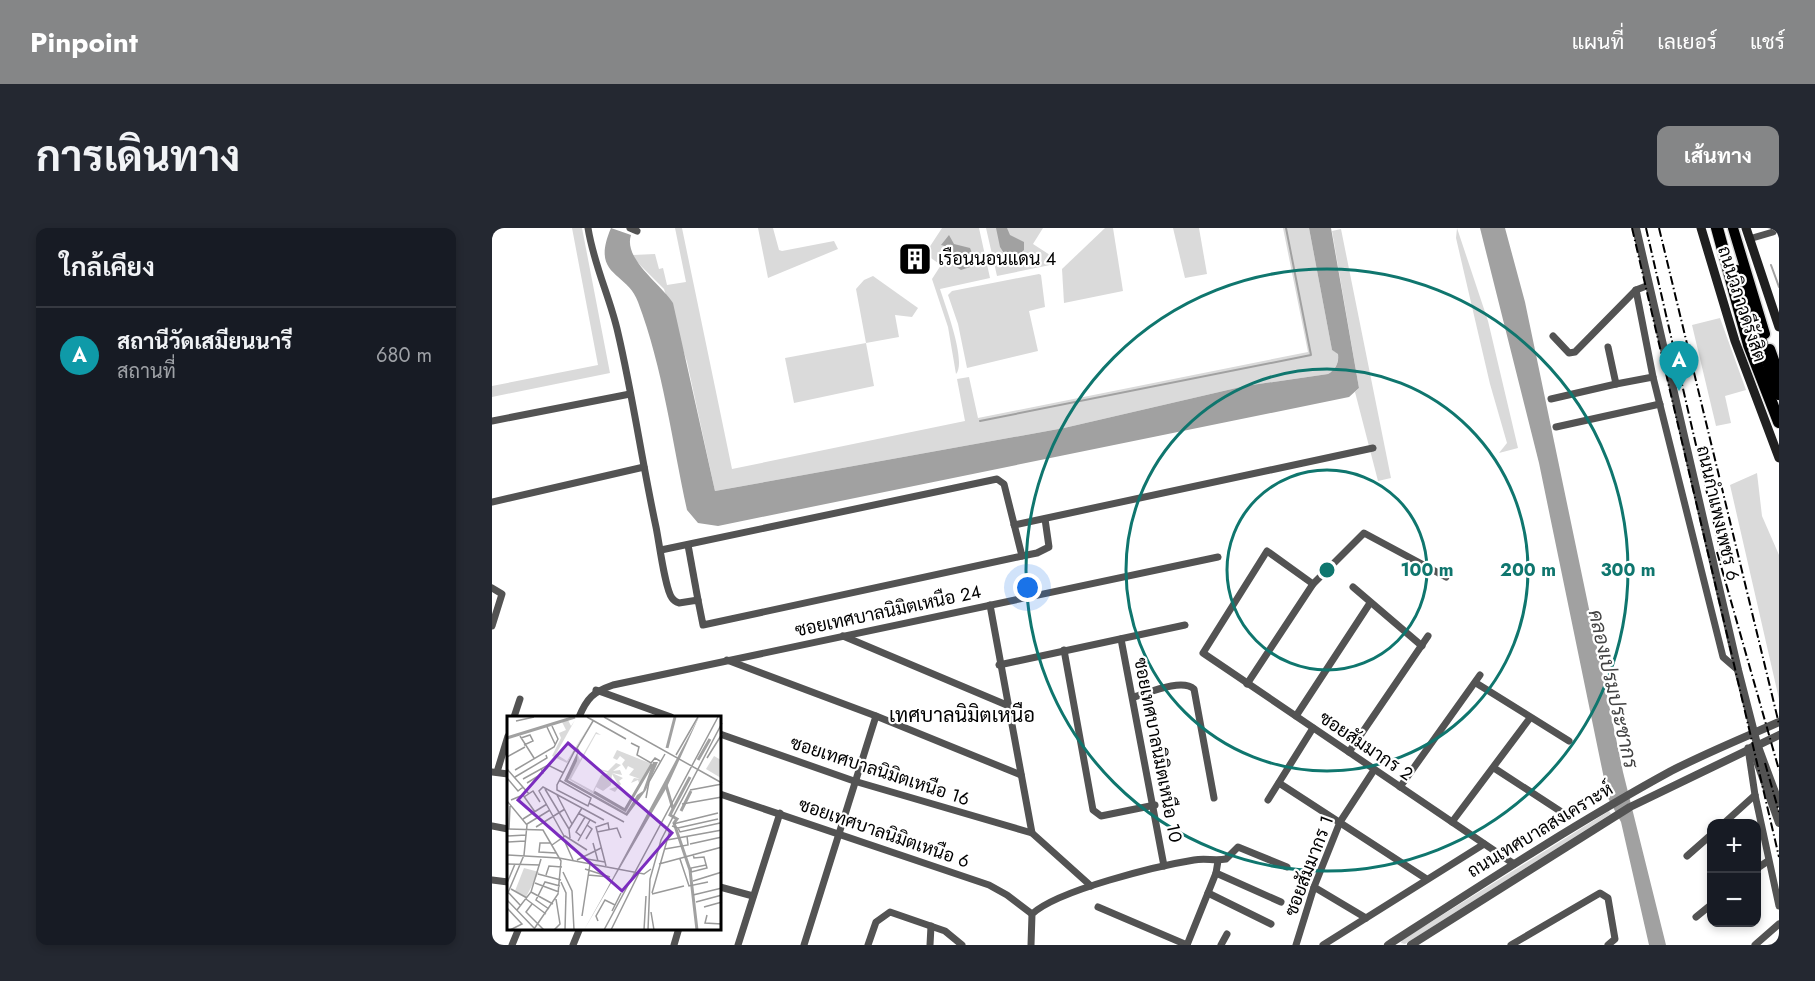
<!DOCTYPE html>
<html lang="th">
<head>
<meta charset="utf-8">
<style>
  body { margin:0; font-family:Jost,Sarabun,sans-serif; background:#242831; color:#f1f3f6 }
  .controls { position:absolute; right:18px; bottom:18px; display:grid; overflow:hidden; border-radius:12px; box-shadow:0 3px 9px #0003 }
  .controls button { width:54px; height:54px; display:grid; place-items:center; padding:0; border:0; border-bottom:2px solid #363941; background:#171b24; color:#f1f3f6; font:30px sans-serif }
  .you { position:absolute; left:536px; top:360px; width:21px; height:21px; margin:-15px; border:4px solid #fff; border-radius:50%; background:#1a73e8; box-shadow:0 0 0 9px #1a73e833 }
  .badge { display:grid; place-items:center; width:39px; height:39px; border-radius:50%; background:#858687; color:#fff; font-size:20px; font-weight:700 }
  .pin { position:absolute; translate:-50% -50px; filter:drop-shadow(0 2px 3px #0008) }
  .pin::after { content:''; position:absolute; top:32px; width:21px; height:18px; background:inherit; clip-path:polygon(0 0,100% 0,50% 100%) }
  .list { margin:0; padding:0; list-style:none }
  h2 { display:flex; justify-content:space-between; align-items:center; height:78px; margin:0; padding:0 24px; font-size:26px }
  h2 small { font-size:20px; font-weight:400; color:#9ea1a6 }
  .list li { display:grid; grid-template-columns:39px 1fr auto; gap:18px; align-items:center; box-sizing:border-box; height:96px; padding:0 24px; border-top:2px solid #363941 }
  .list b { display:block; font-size:22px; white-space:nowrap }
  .list p { margin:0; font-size:20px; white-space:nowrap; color:#9ea1a6 }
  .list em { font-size:20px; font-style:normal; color:#9ea1a6 }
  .map { position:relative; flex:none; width:1287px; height:717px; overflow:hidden; border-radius:12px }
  header { display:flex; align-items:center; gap:36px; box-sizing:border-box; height:84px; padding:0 30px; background:#858687; color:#fff }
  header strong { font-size:28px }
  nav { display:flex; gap:33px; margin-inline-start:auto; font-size:21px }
  .intro { display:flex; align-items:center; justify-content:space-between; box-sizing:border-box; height:144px; padding:0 36px }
  h1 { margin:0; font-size:42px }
  .button { padding:15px 27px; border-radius:12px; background:#858687; color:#fff; font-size:21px; font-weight:700 }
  main { display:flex; gap:36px; padding:0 36px }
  aside { flex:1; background:#171b24; border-radius:12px; box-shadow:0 3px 9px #0003 }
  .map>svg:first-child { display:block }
</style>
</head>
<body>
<header>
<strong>Pinpoint</strong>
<nav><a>แผนที่</a><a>เลเยอร์</a><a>แชร์</a></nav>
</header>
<div class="intro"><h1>การเดินทาง</h1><a class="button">เส้นทาง</a></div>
<main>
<aside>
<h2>ใกล้เคียง<small></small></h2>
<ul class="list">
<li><span class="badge" style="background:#0f9aa8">A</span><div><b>สถานีวัดเสมียนนารี</b><p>สถานที่</p></div><em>680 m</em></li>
</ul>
</aside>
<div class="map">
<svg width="1287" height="717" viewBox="0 0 1287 717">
  <rect width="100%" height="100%" fill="#fff"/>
  <g fill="#dadada">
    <polygon points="80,0 90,0 118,145 0,169 0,158 106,137"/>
    <path d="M183 0H190L240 241 473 193 465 151 477 149 486 190 816 124 791 0H817L840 122 846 125C847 135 844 141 836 146L753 158 572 200 223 263 195 134 172 61 143 32 141 27 163 26 167 41 171 40 175 57 194 54Z"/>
    <polygon points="266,0 281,0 287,22 290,23 342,13 346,21 276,50"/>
    <path d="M450 0H487L498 50 448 61C453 77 475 134 464 146L456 99 440 51 449 37 433 26Z"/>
    <polygon points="494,0 551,0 541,16 558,27 558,37 505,48"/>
    <polygon points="613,0 621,0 631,63 572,75 570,41"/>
    <polygon points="681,0 707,0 715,46 693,50"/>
    <polygon points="965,0 996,93 1026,220 1007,225 1015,215 998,156 964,10"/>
    <polygon points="849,1 899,250 886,253 863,164 867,160 840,3"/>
    <polygon points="547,46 549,47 553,79 537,83 546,123 475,140 466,96 456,67 460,63"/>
    <polygon points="381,48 426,80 420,89 403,87 407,109 374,115 382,158 302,175 293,130 374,115 364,61 372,52"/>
    <polygon points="1228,90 1254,162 1233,168 1239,195 1224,198 1200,97"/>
    <polygon points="1265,245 1270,288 1287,327 1287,471 1238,257"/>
    <polygon points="1117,583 1119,586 913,716 909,715 910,712"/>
  </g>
  <g fill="#a1a1a1">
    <path d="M119 0 139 7C131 31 169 56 181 75L223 263 572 200 753 158 836 146C844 141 847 135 846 126L840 122 817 0H839L867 160 857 169 226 298 206 295 195 282C180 213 171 140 146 74 135 43 98 49 119 0Z"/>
    <polygon points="504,0 515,0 518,7 532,14 532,22 524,29 515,30 508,19"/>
    <polygon points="988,0 1013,0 1033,74 1131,544 1174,717 1157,717 1129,594 1116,570 1047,235"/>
    <polygon points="457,7 462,16 478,20 483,32 481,38 469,42 461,37 460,20 449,17"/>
  </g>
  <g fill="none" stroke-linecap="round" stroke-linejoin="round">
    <g stroke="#a1a1a1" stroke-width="2">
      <polyline points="1279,37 1287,59"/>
      <polyline points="488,193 819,127 794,0"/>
    </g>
    <defs>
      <g id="trunk">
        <polyline points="1241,0 1273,106"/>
        <polyline points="1278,121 1287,146"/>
      </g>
      <g id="motorway">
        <polyline points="1225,0 1257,117 1287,194"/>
        <polyline points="1245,43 1287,166"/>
      </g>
    </defs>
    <use href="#trunk" stroke="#dbdbdb" stroke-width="13"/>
    <use href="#motorway" stroke="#dbdbdb" stroke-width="14"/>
    <g stroke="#535353" stroke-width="7">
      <path d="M96 0C102 38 118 69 126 105 141 169 150 234 164 299 167 313 173 361 180 370 182 373 184 374 187 375L206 372 211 397 530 328 512 256 505 251 169 322"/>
      <polyline points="138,0 145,3"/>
      <polyline points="1257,11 1281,4"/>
      <polyline points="1061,108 1077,125 1083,124 1144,62 1157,57"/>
      <polyline points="1116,119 1124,156 1161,149 1144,62"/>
      <polyline points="1161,149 1231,429 1246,442"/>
      <polyline points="1059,171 1124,156"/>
      <polyline points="0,193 138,166"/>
      <polyline points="1064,199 1168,176"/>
      <polyline points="0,274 152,239"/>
      <polyline points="522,297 881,220"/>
      <polyline points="196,317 206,372"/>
      <polyline points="530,328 545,325 557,319 553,291"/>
      <polyline points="821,356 775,323 711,425 1022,636"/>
      <polyline points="861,359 930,418"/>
      <polyline points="0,360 10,366 0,398"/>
      <polyline points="498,377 540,605 599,658"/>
      <polyline points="351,408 517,478"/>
      <polyline points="629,411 672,638"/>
      <polyline points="572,422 601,582 609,588 663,577"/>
      <polyline points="235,432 384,488 529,547"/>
      <polyline points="507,437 693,397"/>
      <polyline points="984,455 1077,513"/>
      <polyline points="755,456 821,356 872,305 954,349"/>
      <polyline points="104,462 179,489"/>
      <path d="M642 469C656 465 690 450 702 461L722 570"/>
      <polyline points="804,488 878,375"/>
      <polyline points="22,489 28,471"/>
      <path d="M87 489C95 470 101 464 121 457L726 329"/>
      <polyline points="228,506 362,553 540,605"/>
      <polyline points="1256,520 1263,567 1287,678"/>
      <polyline points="857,524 936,408"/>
      <polyline points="1002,540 1068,583"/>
      <polyline points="0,544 16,546"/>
      <polyline points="5,544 16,508"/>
      <polyline points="787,555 933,650"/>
      <polyline points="908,559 988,447"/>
      <polyline points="228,566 497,657 515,667 540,686"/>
      <polyline points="776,572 821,500"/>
      <polyline points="960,594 1038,490"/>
      <polyline points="1231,596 1263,567"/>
      <polyline points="0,598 16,601"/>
      <polyline points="1195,628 1220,606"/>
      <polyline points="1264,641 1276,633"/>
      <polyline points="724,645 789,674"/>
      <polyline points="0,652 16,654"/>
      <polyline points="228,659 261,668"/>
      <polyline points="822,659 874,690"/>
      <polyline points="716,665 779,696"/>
      <polyline points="606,679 695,717"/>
      <polyline points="1204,689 1220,676"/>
      <polyline points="20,717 27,700"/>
      <polyline points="81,717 88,700"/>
      <polyline points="182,717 187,700"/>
      <polyline points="246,717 288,585"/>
      <polyline points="312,717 384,488"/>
      <polyline points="376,717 384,694 398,684 453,703 470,717"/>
      <polyline points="438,717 439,698"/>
      <path d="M539 717 540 686C566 662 665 638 702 632 713 630 723 633 734 631L746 619 795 639"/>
      <polyline points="695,717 724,645 726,633"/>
      <polyline points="729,717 735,706"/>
      <polyline points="804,717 822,659 848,594 882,542"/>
      <polyline points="831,717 992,616"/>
      <polyline points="1019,717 1108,665 1116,670 1123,711 1116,717"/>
      <polyline points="1263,717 1287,696"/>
    </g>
    <g stroke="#535353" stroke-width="8">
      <polyline points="1144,0 1246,442 1265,516 1287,575"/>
      <polyline points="1260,519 1287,595"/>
      <path d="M896 717C989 657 1082 596 1179 543 1214 525 1251 510 1287 494"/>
      <polyline points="919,717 1138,579 1287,507"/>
    </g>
    <g stroke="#202020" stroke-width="9">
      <polyline points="1209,0 1243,113 1287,230"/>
      <polyline points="1254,0 1287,99"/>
    </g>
    <use href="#trunk" stroke="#000" stroke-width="10"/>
    <use href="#motorway" stroke="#000" stroke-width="12"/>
    <g stroke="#000" stroke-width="2" stroke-dasharray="9 3 1.5 3" stroke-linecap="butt">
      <polyline points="1140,0 1287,629"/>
      <polyline points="1154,0 1230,330"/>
      <polyline points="1167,0 1287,496"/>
      <polyline points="1225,324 1287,542"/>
      <polyline points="1273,535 1287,584"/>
    </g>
  </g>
  <g fill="none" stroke="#0f766e" stroke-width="3">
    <circle cx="835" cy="342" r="100"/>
    <circle cx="835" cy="342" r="201"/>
    <circle cx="835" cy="342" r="301"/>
  </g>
  <defs>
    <symbol id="building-square" viewBox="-11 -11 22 22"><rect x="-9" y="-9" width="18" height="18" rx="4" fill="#000" stroke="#fff"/><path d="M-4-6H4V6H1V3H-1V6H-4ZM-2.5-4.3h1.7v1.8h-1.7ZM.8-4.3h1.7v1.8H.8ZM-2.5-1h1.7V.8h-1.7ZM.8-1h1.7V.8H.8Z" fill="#fff"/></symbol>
  </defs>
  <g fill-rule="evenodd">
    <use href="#building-square" x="404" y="12" width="38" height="38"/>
  </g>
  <g text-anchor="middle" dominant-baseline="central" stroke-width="4.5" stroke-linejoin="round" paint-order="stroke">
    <g font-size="18" fill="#000" stroke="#fff" text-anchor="start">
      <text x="446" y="31">เรือนนอนแดน 4</text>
    </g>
    <g font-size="18" fill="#000" stroke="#fff">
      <text transform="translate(1250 76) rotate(72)">ถนนวิภาวดีรังสิต</text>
      <text transform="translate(1226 285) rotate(77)">ถนนกำแพงเพชร 6</text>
      <text transform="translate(396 383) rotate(-12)">ซอยเทศบาลนิมิตเหนือ 24</text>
      <text transform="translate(874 518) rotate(34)">ซอยสัมมากร 2</text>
      <text transform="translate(666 522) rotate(79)">ซอยเทศบาลนิมิตเหนือ 10</text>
      <text transform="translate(388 543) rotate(18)">ซอยเทศบาลนิมิตเหนือ 16</text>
      <text transform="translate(1048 602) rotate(-31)">ถนนเทศบาลสงเคราะห์</text>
      <text transform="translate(392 605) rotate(19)">ซอยเทศบาลนิมิตเหนือ 6</text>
      <text transform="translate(817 638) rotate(-69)">ซอยสัมมากร 1</text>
    </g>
    <g font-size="20" font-style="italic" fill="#424242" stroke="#fff">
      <text transform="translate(1121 461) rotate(77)">คลองเปรมประชากร</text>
    </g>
    <g font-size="20" fill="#000" stroke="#fff">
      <text x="470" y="487">เทศบาลนิมิตเหนือ</text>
    </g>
  </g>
  <g transform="translate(15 488)">
    <rect width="214" height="214" fill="#fff"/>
    <path d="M61 4 64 10 68 4 49 38 60 45 81 11 60 47 45 40 54 22 52 17 59 14 55 6ZM89 16 94 19 89 18 64 63 86 75 94 59 101 57 92 53 101 55 109 47 114 49 106 55 113 54 115 59 105 57 116 62 112 65 114 68 108 76 102 73 112 70 105 58 104 69 96 75 89 71 87 76 118 94 132 71 119 97 61 63 71 39 73 44ZM110 34 145 48 133 70 131 64 124 67 127 62 133 63 122 59 127 53 121 50 119 54 115 48 118 44 113 40 110 44 106 42ZM207 40 214 44V62L199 53ZM17 152 32 156 19 181 8 175Z" fill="#dadada"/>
    <path d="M192 1 160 71 77 214 95 182ZM71 35 70 45 61 64 119 97 130 79 136 75 146 46H151L139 74 120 100 57 65Z" fill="#a1a1a1"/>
    <path fill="none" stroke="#a1a1a1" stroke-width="3" d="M0 22 68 1M160 32 168 1M191 44 203 23M159 69 166 93 163 99 170 103 167 107 183 154 190 214M87 76 118 94 145 48M166 93 183 61M174 95 184 75"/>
    <path fill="none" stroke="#999" stroke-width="1.5" d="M80 1 119 23M97 1 215 67M9 5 27 1M40 11 48 28M13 20 27 42M14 22 23 19 26 25 17 29M124 27 132 31 130 39 144 47 148 42 153 45M73 37 70 32 86 5M169 39 191 1M0 41 18 31M200 42 215 18M0 53 22 78M8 54 47 31 51 23 45 10M8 61 40 42 39 39M0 62 11 75 16 71M16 63 41 49 57 57M52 64 84 82 81 90 50 74V69L67 36 70 32M20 67 36 57 34 52M38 73 62 113M183 74 215 68M50 79 65 108M17 81 26 75 33 86M139 82 142 66 158 38M4 84 16 79 28 96M0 85 20 109 17 139 0 179M82 87 117 106M175 88 215 81M71 97 89 107M16 103 40 88M20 108 43 94M166 108 211 97M165 110 171 112 211 103M29 111 58 93M171 112 173 116 213 107M0 113 36 114 54 145 51 178 27 213M2 113 3 90M90 116 110 112 114 122M0 120 19 119M57 120 32 75 36 71 97 104M74 120 69 116 78 101M63 122 62 113 75 92M79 123 85 113 80 109M160 124 215 114M71 125 83 104M0 126 18 125M58 126 66 144M43 127H33L32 136 49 137M86 127 91 145M183 128 215 121M45 129 58 120 80 134M158 133 181 129 180 120M0 139 52 142 137 158 144 153M74 142 98 146M173 143 182 170 201 166M70 144 94 132M0 148 33 149M152 148 215 131M99 150 89 111 101 107 102 113M78 153 103 161M56 156 65 175 67 214M184 156 200 152 197 141 187 142 186 138M184 156V152L199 149M31 158 54 164M39 159 42 150 55 151M81 159 103 161M186 165 215 156M54 166 59 177 58 214M0 167 8 148M28 167 52 176M4 173 20 182M0 175 14 190M24 176 46 188M145 177 163 114M145 178 177 170M186 179 215 172M19 183 39 198M0 184 28 213M189 186 215 179M25 188 19 196 37 214M197 191 215 186M0 192 15 208 3 214M42 193 29 184 38 166 53 170M10 194 24 176 34 143M105 195 114 177M144 196 147 214M200 199 198 207 215 208M75 200 83 148M91 205 89 200 98 184 108 189M47 214 53 208 49 183M97 214 211 1M104 214 132 157M137 214 139 180M141 214 143 163 154 124 215 7"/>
    <path fill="#7b2cbf" fill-opacity="0.15" stroke="#7b2cbf" stroke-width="3" d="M61 27 165 117 115 175 11 84Z"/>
    <rect width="214" height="214" fill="none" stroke="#000" stroke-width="3"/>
  </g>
  <circle cx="835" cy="342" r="9" fill="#0f766e" stroke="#fff" stroke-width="3"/>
  <g font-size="18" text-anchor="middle" font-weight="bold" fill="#0f766e" stroke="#fff" stroke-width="4.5" stroke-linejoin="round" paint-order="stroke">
    <text x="935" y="348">100 m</text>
    <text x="1036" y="348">200 m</text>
    <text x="1136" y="348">300 m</text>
  </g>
</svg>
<div class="controls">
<button>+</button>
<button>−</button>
</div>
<div class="you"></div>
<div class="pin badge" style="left:1187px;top:163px;background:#0f9aa8">A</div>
</div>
</main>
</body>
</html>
